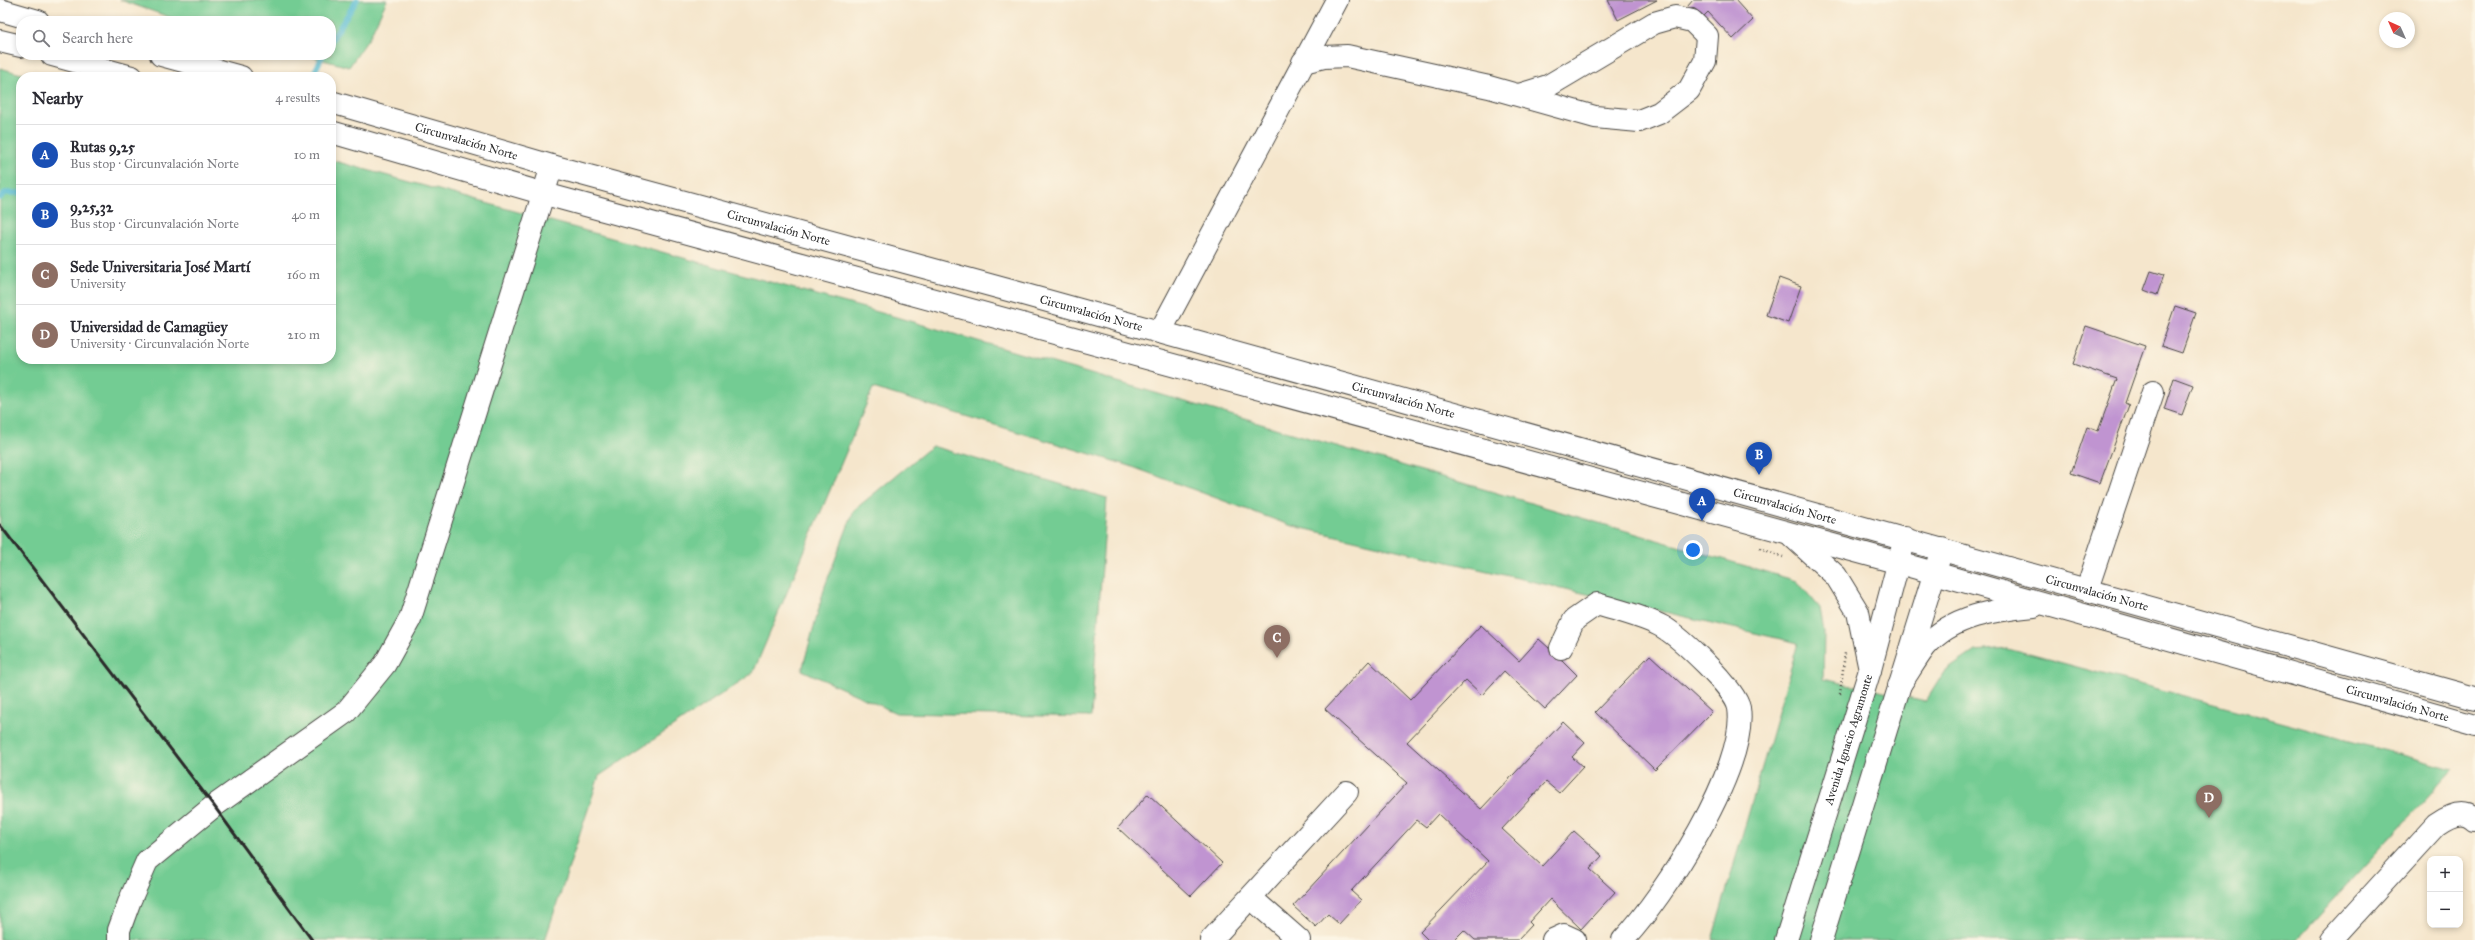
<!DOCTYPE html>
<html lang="en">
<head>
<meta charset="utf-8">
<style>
  body { margin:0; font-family:"IM FELL Great Primer",serif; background:#f2f2f3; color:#2b2b33 }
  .controls { position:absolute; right:12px; bottom:12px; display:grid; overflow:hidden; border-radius:8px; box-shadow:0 2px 6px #0003 }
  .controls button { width:36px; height:36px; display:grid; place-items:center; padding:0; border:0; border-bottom:1px solid #e1e1e2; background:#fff; color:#2b2b33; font:20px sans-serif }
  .compass { position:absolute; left:2379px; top:12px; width:36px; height:36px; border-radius:50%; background:#fff; box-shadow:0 2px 6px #0003; rotate:315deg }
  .you { position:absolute; left:1693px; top:550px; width:14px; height:14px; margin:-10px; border:3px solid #fff; border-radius:50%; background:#1a73e8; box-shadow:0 0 0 6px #1a73e833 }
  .badge { display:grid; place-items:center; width:26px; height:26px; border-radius:50%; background:#0b8043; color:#fff; font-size:13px; font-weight:700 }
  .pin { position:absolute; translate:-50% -33px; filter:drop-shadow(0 1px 2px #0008) }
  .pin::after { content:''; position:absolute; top:21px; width:14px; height:12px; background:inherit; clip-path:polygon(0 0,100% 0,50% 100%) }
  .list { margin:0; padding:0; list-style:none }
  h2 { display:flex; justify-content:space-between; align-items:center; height:52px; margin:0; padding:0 16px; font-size:17px }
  h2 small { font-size:13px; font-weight:400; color:#7c7c81 }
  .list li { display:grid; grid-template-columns:26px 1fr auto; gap:12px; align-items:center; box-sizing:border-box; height:60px; padding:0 16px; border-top:1px solid #e1e1e2 }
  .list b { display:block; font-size:15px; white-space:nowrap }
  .list p { margin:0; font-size:13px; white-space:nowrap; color:#7c7c81 }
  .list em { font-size:13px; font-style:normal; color:#7c7c81 }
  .icon { flex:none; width:22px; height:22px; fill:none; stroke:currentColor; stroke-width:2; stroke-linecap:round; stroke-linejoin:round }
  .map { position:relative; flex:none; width:2475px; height:940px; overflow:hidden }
  .search { position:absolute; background:#fff; box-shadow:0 2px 6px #0003; left:16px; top:16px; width:320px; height:44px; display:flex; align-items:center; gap:10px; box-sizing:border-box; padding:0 14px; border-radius:16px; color:#7c7c81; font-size:15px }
  .panel { position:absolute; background:#fff; box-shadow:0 2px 6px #0003; left:16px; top:72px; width:320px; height:292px; border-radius:16px }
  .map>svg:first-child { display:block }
</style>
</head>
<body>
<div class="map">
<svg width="2475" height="940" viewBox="0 0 2475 940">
  <rect width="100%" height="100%" fill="#fcf5e5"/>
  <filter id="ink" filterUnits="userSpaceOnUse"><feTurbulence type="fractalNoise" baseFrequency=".025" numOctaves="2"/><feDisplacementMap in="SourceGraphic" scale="8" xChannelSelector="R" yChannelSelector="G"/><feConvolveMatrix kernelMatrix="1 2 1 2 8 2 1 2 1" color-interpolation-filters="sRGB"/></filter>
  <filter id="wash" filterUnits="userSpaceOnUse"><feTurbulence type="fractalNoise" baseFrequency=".012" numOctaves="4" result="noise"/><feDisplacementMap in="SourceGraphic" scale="16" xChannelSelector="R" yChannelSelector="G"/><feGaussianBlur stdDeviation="0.9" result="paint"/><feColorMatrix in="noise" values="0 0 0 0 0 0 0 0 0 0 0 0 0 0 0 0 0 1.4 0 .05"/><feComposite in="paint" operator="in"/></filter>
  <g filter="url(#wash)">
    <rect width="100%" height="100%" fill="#f5e6cc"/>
    <g fill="#73cc93" stroke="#4f7c5f">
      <polygon points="120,0 387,0 369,38 349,67 305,55 331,55 331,21 181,21"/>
      <polygon points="0,68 32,77 21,77 21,359 331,359 331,160 896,317 1797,581 1820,608 1824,632 1823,679 1926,701 1944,672 1975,651 2007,648 2453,769 2296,940 1712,940 1798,643 1289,525 1130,466 873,388 753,673 599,776 545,940 0,940"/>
      <polygon points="932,446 1107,498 1091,717 896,713 802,670 825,586 854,510"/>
    </g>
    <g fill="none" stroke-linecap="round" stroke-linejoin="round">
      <g stroke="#55bbd3" stroke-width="5.5">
        <polyline points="331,41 357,0"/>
        <polyline points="312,77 323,55"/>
        <polyline points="0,198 5,193 21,193"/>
      </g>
    </g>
    <g id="blocks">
      <g fill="#c094d1">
        <polygon points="1608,0 1657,0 1618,20"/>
        <polygon points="1693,0 1735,0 1753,20 1733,39 1708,12 1704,16 1695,9 1687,7"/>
        <polygon points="2151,271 2164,275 2157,295 2144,290"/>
        <polygon points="1779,278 1801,286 1788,323 1766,315"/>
        <polygon points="2175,306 2196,313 2182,353 2161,346"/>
        <polygon points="2086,326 2145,346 2125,403 2129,405 2100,483 2071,473 2087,427 2098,431 2117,379 2073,364"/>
        <polygon points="2174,378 2193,385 2182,415 2164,409"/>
        <polygon points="1481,625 1519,661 1539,639 1549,648 1551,655 1562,660 1577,675 1545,709 1504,671 1482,695 1466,680 1407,742 1481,809 1563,722 1585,743 1572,757 1583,767 1559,793 1546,782 1502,829 1542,866 1574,831 1602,856 1590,869 1615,892 1581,929 1550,899 1529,922 1532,925 1518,940 1475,940 1464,930 1454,940 1428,940 1420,932 1488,861 1438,814 1426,827 1417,820 1351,891 1361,900 1339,924 1328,914 1316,927 1293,906 1407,783 1325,709 1369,661 1410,700"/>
        <polygon points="1650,655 1712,712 1655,770 1595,712"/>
        <polygon points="1148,794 1222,863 1191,896 1118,828"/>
      </g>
    </g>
  </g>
  <g filter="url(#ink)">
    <use href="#blocks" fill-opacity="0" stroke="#494743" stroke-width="1"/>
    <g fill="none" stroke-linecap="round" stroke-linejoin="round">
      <defs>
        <g id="minor">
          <polyline points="1303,62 1324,57 1347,56 1489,87 1595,117 1639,121 1659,113 1689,90 1705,61 1707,36 1692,21 1675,17 1654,23 1548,86 1519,95"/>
          <polyline points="1160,332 1337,0"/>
          <polyline points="2087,589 2153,392"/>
          <path d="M1561 648 1574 620 1597 604C1619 611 1643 616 1663 627 1681 638 1735 688 1739 708 1748 767 1663 898 1623 940"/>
          <polyline points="1251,898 1299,940"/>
          <polyline points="119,940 119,930 130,900 147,861 214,806 346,712 385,664 410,619 552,166"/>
          <polyline points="1211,940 1347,792"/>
          <polyline points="1553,940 1564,935 1575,940"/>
          <path d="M2331 940 2436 825C2447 817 2463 808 2475 820"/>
        </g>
        <g id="major">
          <path id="s1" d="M1786 940 1870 670 1905 538"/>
          <polyline points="1821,940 1942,549"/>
        </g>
        <g id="highway">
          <polyline points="0,10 38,21"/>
          <polyline points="0,41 21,46"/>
          <polyline points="52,55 132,77"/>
          <polyline points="161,55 241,77"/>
          <path id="s2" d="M331 102 552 166 1019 293 2475 698"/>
          <path id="s3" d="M331 132 545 194 1899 563 2475 725"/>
          <polyline points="1792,536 1836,576 1858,612 1870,670"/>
          <path d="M1899 686C1908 673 1916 659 1925 647 1952 615 1995 610 2034 606"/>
        </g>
      </defs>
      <use href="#minor" stroke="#494743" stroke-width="24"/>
      <use href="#major" stroke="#494743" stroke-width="24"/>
      <use href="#highway" stroke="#494743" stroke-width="24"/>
      <g stroke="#494743" stroke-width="2.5" stroke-dasharray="1 3" stroke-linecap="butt">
        <polyline points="1760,548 1783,557"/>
        <polyline points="1840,694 1845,653"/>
      </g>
      <use href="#minor" stroke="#fff" stroke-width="22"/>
      <use href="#major" stroke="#fff" stroke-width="22"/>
      <use href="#highway" stroke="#fff" stroke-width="22"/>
      <polyline stroke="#2b2b2b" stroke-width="3" points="0,525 214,806 312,940"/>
    </g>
  </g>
  <g text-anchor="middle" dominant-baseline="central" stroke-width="3.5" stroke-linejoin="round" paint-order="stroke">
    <g font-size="12" fill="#2b2b2b" stroke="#fcf5e5">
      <text stroke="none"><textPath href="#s2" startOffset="141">Circunvalación Norte</textPath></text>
      <text stroke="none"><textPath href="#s2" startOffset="465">Circunvalación Norte</textPath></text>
      <text stroke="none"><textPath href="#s2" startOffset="789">Circunvalación Norte</textPath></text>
      <text stroke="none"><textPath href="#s2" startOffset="1113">Circunvalación Norte</textPath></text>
      <text stroke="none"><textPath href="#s2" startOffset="1509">Circunvalación Norte</textPath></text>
      <text stroke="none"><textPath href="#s2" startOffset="1833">Circunvalación Norte</textPath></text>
      <text stroke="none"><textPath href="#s3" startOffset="2144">Circunvalación Norte</textPath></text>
      <text stroke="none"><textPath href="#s1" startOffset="210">Avenida Ignacio Agramonte</textPath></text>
    </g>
  </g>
</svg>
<div class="controls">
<button>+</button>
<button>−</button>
</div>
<svg class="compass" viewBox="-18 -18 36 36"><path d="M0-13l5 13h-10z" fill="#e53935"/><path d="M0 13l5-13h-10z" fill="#7c7c81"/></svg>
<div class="you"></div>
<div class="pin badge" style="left:1702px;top:521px;background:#1a4fb4">A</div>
<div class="pin badge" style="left:1759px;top:475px;background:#1a4fb4">B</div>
<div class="pin badge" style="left:1277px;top:658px;background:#8d6e63">C</div>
<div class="pin badge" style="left:2209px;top:818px;background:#8d6e63">D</div>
<div class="search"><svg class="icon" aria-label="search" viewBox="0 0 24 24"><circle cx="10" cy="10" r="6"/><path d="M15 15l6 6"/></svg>Search here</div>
<section class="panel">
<h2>Nearby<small>4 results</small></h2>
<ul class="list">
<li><span class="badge" style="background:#1a4fb4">A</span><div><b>Rutas 9,25</b><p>Bus stop · Circunvalación Norte</p></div><em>10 m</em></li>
<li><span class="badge" style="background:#1a4fb4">B</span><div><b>9,25,32</b><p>Bus stop · Circunvalación Norte</p></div><em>40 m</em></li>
<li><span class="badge" style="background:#8d6e63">C</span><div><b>Sede Universitaria José Martí</b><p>University</p></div><em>160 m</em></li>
<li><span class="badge" style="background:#8d6e63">D</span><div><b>Universidad de Camagüey</b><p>University · Circunvalación Norte</p></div><em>210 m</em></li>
</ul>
</section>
</div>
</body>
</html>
